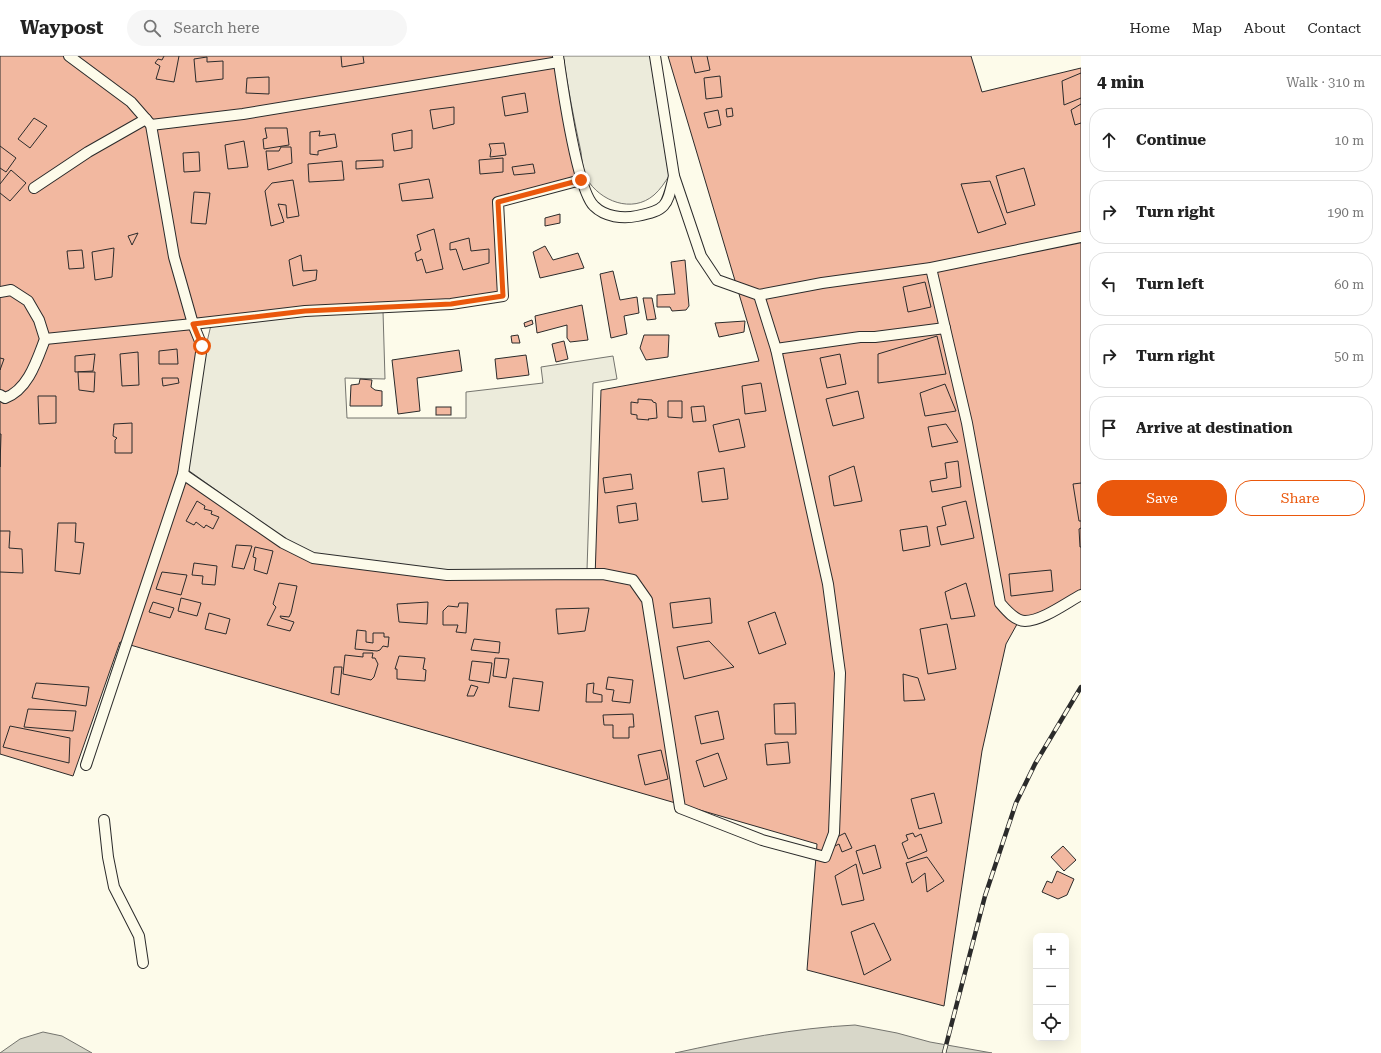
<!DOCTYPE html>
<html lang="en">
<head>
<meta charset="utf-8">
<style>
  body { margin:0; font-family:"Roboto Serif",serif; background:#f6f6f6; color:#222 }
  .controls { position:absolute; right:12px; bottom:12px; display:grid; overflow:hidden; border-radius:8px; box-shadow:0 4px 16px #0002 }
  .controls button { width:36px; height:36px; display:grid; place-items:center; padding:0; border:0; border-bottom:1px solid #e0e0e0; background:#fff; color:#222; font:20px sans-serif }
  .stop { position:absolute; width:12px; height:12px; margin:-9px; border:3px solid #ea580c; border-radius:50%; background:#fff }
  .stop.end { background:#ea580c; border-color:#fff; box-shadow:0 1px 4px #0008 }
  .list { margin:0; padding:0; list-style:none }
  h2 { display:flex; justify-content:space-between; align-items:center; height:52px; margin:0; padding:0 16px; font-size:17px }
  h2 small { font-size:13px; font-weight:400; color:#767676 }
  .list li { display:grid; grid-template-columns:26px 1fr auto; gap:12px; align-items:center; box-sizing:border-box; height:64px; margin:0 8px 8px; padding:0 8px; border:1px solid #e0e0e0; border-radius:16px }
  .list b { display:block; font-size:15px; white-space:nowrap }
  .list em { font-size:13px; font-style:normal; color:#767676 }
  .actions { display:flex; gap:8px; padding:12px 16px }
  .actions a { flex:1; padding:9px 0; border:1px solid #ea580c; border-radius:16px; text-align:center; font-size:14px; color:#ea580c }
  .actions .main { background:#ea580c; color:#fff }
  .icon { flex:none; width:22px; height:22px; fill:none; stroke:currentColor; stroke-width:2; stroke-linecap:round; stroke-linejoin:round }
  .map { position:relative; flex:none; width:1081px; height:997px; overflow:hidden }
  header { display:flex; align-items:center; gap:24px; box-sizing:border-box; height:56px; padding:0 20px; background:#fff; border-bottom:1px solid #e0e0e0 }
  header strong { font-size:19px }
  nav { display:flex; gap:22px; margin-inline-start:auto; font-size:14px }
  .search { width:280px; height:36px; background:#f6f6f6; display:flex; align-items:center; gap:10px; box-sizing:border-box; padding:0 14px; border-radius:22px; color:#767676; font-size:15px }
  main { display:flex }
  aside { flex:1; background:#fff }
  .map>svg:first-child { display:block }
</style>
</head>
<body>
<header>
<strong>Waypost</strong>
<div class="search"><svg class="icon" aria-label="search" viewBox="0 0 24 24"><circle cx="10" cy="10" r="6"/><path d="M15 15l6 6"/></svg>Search here</div>
<nav><a>Home</a><a>Map</a><a>About</a><a>Contact</a></nav>
</header>
<main>
<div class="map">
<svg width="1081" height="997" viewBox="0 0 1081 997">
  <rect width="100%" height="100%" fill="#fdfbea"/>
  <g fill="#ecebdb" stroke="#74746e">
    <path d="M563 0H650L669 120C665 126 660 134 654 139 632 158 600 145 587 123 583 116 582 104 581 96 574 64 568 32 563 0Z"/>
    <polygon points="383,255 385,323 345,322 347,362 466,362 466,336 543,327 541,311 613,300 617,323 593,327 587,514 448,515 315,498 285,483 188,414 206,290 211,269 305,259"/>
  </g>
  <g fill="#d8d7c9" stroke="#74746e">
    <path d="M855 969 897 977 930 986 992 997H675C734 984 795 972 855 969Z"/>
    <polygon points="43,976 62,980 92,997 0,997 20,983"/>
  </g>
  <g fill="#f2b8a0" stroke="#2b2b2b">
    <polygon points="0,0 553,0 561,49 576,121 493,143 499,237 451,244 196,263 198,291 179,417 312,506 595,523 601,334 759,305 668,0 971,0 982,36 1081,12 1081,536 1037,560 1021,561 1006,588 982,695 944,950 807,914 817,788 120,586 73,720 0,698"/>
    <polygon points="164,0 179,0 174,26 156,23 160,10 155,7 158,3 162,4"/>
    <polygon points="341,0 363,0 364,7 342,11"/>
    <polygon points="691,0 707,0 710,14 695,17"/>
    <polygon points="207,1 207,6 223,5 223,23 196,26 194,3"/>
    <polygon points="1081,17 1081,42 1064,49 1062,25"/>
    <polygon points="720,20 722,41 706,43 704,22"/>
    <polygon points="269,21 269,38 246,37 247,22"/>
    <polygon points="525,37 528,56 505,60 502,41"/>
    <polygon points="1081,48 1081,67 1075,69 1071,54"/>
    <polygon points="454,51 454,68 433,73 430,54"/>
    <polygon points="732,52 733,60 727,61 726,53"/>
    <polygon points="718,54 721,69 708,72 704,57"/>
    <polygon points="34,62 47,70 30,92 18,83"/>
    <polygon points="265,72 287,72 289,89 264,93 263,83 267,82"/>
    <polygon points="412,74 412,92 394,95 392,78"/>
    <polygon points="320,75 319,80 335,78 337,91 318,95 318,99 310,98 310,76"/>
    <polygon points="244,85 248,111 228,113 225,89"/>
    <polygon points="504,87 506,99 490,101 491,94 489,88"/>
    <polygon points="0,90 16,102 6,116 0,112"/>
    <polygon points="281,91 291,91 292,107 268,114 266,95 279,95"/>
    <polygon points="199,96 200,115 184,116 183,97"/>
    <polygon points="503,102 503,116 480,118 479,104"/>
    <polygon points="383,104 383,111 356,113 356,105"/>
    <polygon points="342,105 344,124 309,126 308,108"/>
    <polygon points="533,108 535,117 514,119 512,111"/>
    <polygon points="1024,112 1035,149 1007,157 996,120"/>
    <polygon points="11,114 26,127 10,145 0,137 0,128"/>
    <polygon points="429,123 433,142 402,145 399,128"/>
    <polygon points="293,124 299,160 287,162 286,149 278,148 284,166 271,170 265,135 272,127"/>
    <polygon points="990,125 1006,168 978,177 961,128"/>
    <polygon points="194,136 210,137 206,168 191,167"/>
    <polygon points="560,158 560,167 545,170 545,162"/>
    <polygon points="434,173 443,213 426,217 422,203 417,205 415,197 421,194 417,179"/>
    <polygon points="138,177 132,189 128,180"/>
    <polygon points="469,182 471,195 489,193 489,207 463,214 456,193 450,194 450,187"/>
    <polygon points="545,190 553,204 578,197 584,212 540,222 533,196"/>
    <polygon points="114,192 112,221 95,224 92,196"/>
    <polygon points="82,194 84,212 69,213 67,195"/>
    <polygon points="301,199 303,215 317,214 316,224 293,230 289,204"/>
    <polygon points="685,204 689,250 686,254 672,255 670,251 657,251 657,239 675,238 671,206"/>
    <polygon points="613,215 620,244 637,241 639,257 624,260 627,278 611,282 600,218"/>
    <polygon points="925,226 931,251 908,256 903,231"/>
    <polygon points="643,242 652,242 656,263 647,264"/>
    <polygon points="582,249 588,284 570,286 567,282 567,269 537,277 535,260"/>
    <polygon points="532,264 533,268 525,271 524,267"/>
    <polygon points="745,265 744,276 719,281 715,267"/>
    <polygon points="518,279 520,287 512,287 511,280"/>
    <polygon points="644,279 669,279 668,301 646,304 640,292"/>
    <polygon points="937,280 946,318 878,327 878,298"/>
    <polygon points="564,285 568,303 556,306 552,288"/>
    <polygon points="177,293 178,308 159,308 159,295"/>
    <polygon points="459,294 462,315 417,322 420,355 398,358 392,304"/>
    <polygon points="138,296 139,329 122,330 120,298"/>
    <polygon points="95,298 93,315 75,316 75,300"/>
    <polygon points="840,298 846,328 827,332 820,302"/>
    <polygon points="526,299 529,319 497,323 495,303"/>
    <polygon points="0,302 4,303 0,314"/>
    <polygon points="78,316 95,316 94,336 79,334"/>
    <polygon points="162,322 178,322 179,327 163,330"/>
    <polygon points="360,323 372,324 371,331 375,334 382,335 382,350 350,350 351,329 359,328"/>
    <polygon points="761,327 766,355 745,358 742,330"/>
    <polygon points="945,328 956,355 925,360 920,337"/>
    <polygon points="858,335 864,362 833,370 826,343"/>
    <polygon points="38,340 56,340 56,367 39,368"/>
    <polygon points="638,343 652,344 653,346 656,347 657,362 648,363 649,364 637,363 637,359 631,358 631,346 638,347"/>
    <polygon points="668,345 682,345 682,362 668,361"/>
    <polygon points="704,350 706,365 693,366 691,351"/>
    <rect x="436" y="351" width="15" height="8"/>
    <polygon points="739,363 745,391 719,396 713,369"/>
    <polygon points="132,367 132,397 115,397 115,384 117,382 113,380 114,368"/>
    <polygon points="946,368 958,386 932,391 928,371"/>
    <polygon points="0,378 1,378 0,411"/>
    <polygon points="958,405 961,431 932,436 930,425 947,422 945,407"/>
    <polygon points="854,410 862,445 834,450 829,420"/>
    <polygon points="724,412 728,443 702,446 698,416"/>
    <polygon points="631,418 633,433 605,437 603,422"/>
    <polygon points="1081,427 1081,465 1079,465 1073,428"/>
    <polygon points="197,445 205,450 204,453 212,455 211,458 219,461 213,473 206,469 204,472 196,466 194,469 186,465"/>
    <polygon points="966,445 974,482 941,489 937,471 946,469 942,451"/>
    <polygon points="636,447 638,464 619,467 617,450"/>
    <polygon points="58,467 76,467 75,486 84,487 80,518 55,515"/>
    <polygon points="927,470 930,490 903,495 900,474"/>
    <polygon points="1081,472 1081,491 1080,491 1079,473"/>
    <polygon points="0,475 10,475 9,492 22,493 23,517 0,516"/>
    <polygon points="236,489 252,490 244,513 232,511"/>
    <polygon points="255,491 273,495 267,518 254,514 256,502 253,501"/>
    <polygon points="194,507 217,510 215,529 202,528 203,520 192,519"/>
    <polygon points="1051,514 1053,535 1011,540 1009,518"/>
    <polygon points="162,516 187,519 181,539 156,533"/>
    <polygon points="279,527 297,530 291,557 289,561 280,560 281,562 294,566 290,575 267,569 276,551 273,548"/>
    <polygon points="966,527 975,560 951,563 945,536"/>
    <polygon points="181,542 201,547 197,560 178,555"/>
    <polygon points="710,542 712,567 673,572 670,547"/>
    <polygon points="153,546 174,552 170,562 149,556"/>
    <polygon points="428,546 427,568 399,566 397,548"/>
    <polygon points="459,547 468,547 466,577 456,576 458,569 443,569 443,555 448,550 458,551"/>
    <polygon points="589,552 585,575 558,578 556,553"/>
    <polygon points="775,556 786,588 759,598 748,566"/>
    <polygon points="209,557 230,563 226,578 205,573"/>
    <polygon points="947,568 956,613 928,618 920,573"/>
    <polygon points="357,574 366,575 366,586 373,587 373,577 384,577 384,581 389,581 388,591 383,590 380,594 377,595 355,593"/>
    <polygon points="474,583 500,586 499,597 471,594"/>
    <polygon points="709,585 734,611 684,623 677,591"/>
    <polygon points="363,597 373,597 372,602 375,602 378,608 374,621 371,624 343,618 345,599 363,601"/>
    <polygon points="399,600 425,602 423,613 426,614 425,625 397,623 397,613 395,613"/>
    <polygon points="495,602 509,603 506,622 493,620"/>
    <polygon points="472,605 492,607 489,627 469,624"/>
    <polygon points="334,611 342,611 339,639 331,637"/>
    <polygon points="903,618 918,622 925,644 904,645"/>
    <polygon points="608,621 633,624 630,647 612,645 614,634 606,633"/>
    <polygon points="513,622 543,626 539,655 509,651"/>
    <polygon points="36,627 89,631 86,650 32,642"/>
    <polygon points="594,627 593,637 602,639 602,646 586,646 587,628"/>
    <polygon points="471,629 478,631 474,640 467,640"/>
    <polygon points="795,647 796,678 775,678 774,648"/>
    <polygon points="28,653 76,655 73,675 24,671"/>
    <polygon points="718,655 724,683 701,688 695,660"/>
    <polygon points="633,658 634,671 629,671 629,682 613,682 613,669 604,669 603,659"/>
    <polygon points="10,670 70,682 69,707 3,691"/>
    <polygon points="788,686 790,707 767,709 765,688"/>
    <polygon points="661,694 668,723 645,729 638,699"/>
    <polygon points="718,697 727,723 704,731 696,705"/>
    <polygon points="934,737 942,767 919,773 911,743"/>
    <polygon points="845,777 852,792 842,796 839,788 833,791 831,784"/>
    <polygon points="913,777 915,781 921,778 927,795 908,803 902,787 908,784 906,779"/>
    <polygon points="875,789 881,812 863,818 856,795"/>
    <polygon points="1063,790 1076,804 1064,815 1051,801"/>
    <polygon points="927,801 944,825 927,836 925,817 912,827 906,807"/>
    <polygon points="856,808 864,844 842,849 835,820"/>
    <polygon points="1057,815 1074,823 1067,839 1058,843 1042,836 1047,825 1052,827"/>
    <polygon points="874,867 891,904 864,919 851,876"/>
  </g>
  <g fill="none" stroke-linecap="round" stroke-linejoin="round">
    <defs>
      <g id="minor">
        <polyline points="69,0 131,46 151,69 174,201 193,268 305,255 451,248 503,240 498,146 581,124"/>
        <path d="M558 0C562 28 577 134 594 150 605 161 623 163 637 160 668 154 667 149 674 120"/>
        <polyline points="655,0 674,120 701,200 717,224 759,239 822,227 931,212 1081,181"/>
        <polyline points="151,69 243,58 559,6"/>
        <polyline points="34,132 88,96 146,63"/>
        <path d="M931 212 967 367 1000 547C1006 554 1015 565 1025 565 1042 565 1066 547 1081 539"/>
        <path d="M0 236 11 234 28 245 39 264 45 283C37 304 28 334 5 342L0 339"/>
        <polyline points="45,283 193,268 202,290 183,418 86,709"/>
        <polyline points="776,293 860,281 875,281 945,272"/>
        <polyline points="183,418 283,487 313,502 447,519 603,518 633,524 647,544 680,752 762,784 825,801 834,777 840,617 828,528 776,293 759,239"/>
        <polyline points="104,764 108,801 114,831 139,880 143,907"/>
      </g>
    </defs>
    <use href="#minor" stroke="#2b2b2b" stroke-width="12"/>
    <use href="#minor" stroke="#fdfbea" stroke-width="10"/>
    <defs>
      <polyline id="rail" points="944,997 985,840 1016,747 1035,708 1081,631"/>
    </defs>
    <use href="#rail" stroke="#2b2b2b" stroke-width="4.5"/>
    <use href="#rail" stroke="#fdfbea" stroke-width="3" stroke-dasharray="9" stroke-linecap="butt"/>
  </g>
  <g fill="none" stroke-linecap="round" stroke-linejoin="round">
    <polyline stroke="#ea580c" stroke-width="5" points="202,290 193,268 305,255 451,248 503,240 498,146 581,124"/>
  </g>
</svg>
<div class="controls">
<button>+</button>
<button>−</button>
<button><svg class="icon" aria-label="locate" viewBox="0 0 24 24"><circle cx="12" cy="12" r="6"/><path d="M12 2v4M12 18v4M2 12h4M18 12h4"/></svg></button>
</div>
<div class="stop" style="left:202px;top:290px"></div>
<div class="stop end" style="left:581px;top:124px"></div>
</div>
<aside>
<h2>4 min<small>Walk · 310 m</small></h2>
<ul class="list">
<li><svg class="icon" aria-label="ahead" viewBox="0 0 24 24"><path d="M12 20V5M6 11l6-6 6 6"/></svg><div><b>Continue</b></div><em>10 m</em></li>
<li><svg class="icon" aria-label="right" viewBox="0 0 24 24"><path d="M7 20v-9h11M14 6l5 5-5 5"/></svg><div><b>Turn right</b></div><em>190 m</em></li>
<li><svg class="icon" aria-label="left" viewBox="0 0 24 24"><path d="M17 20v-9H6M10 6l-5 5 5 5"/></svg><div><b>Turn left</b></div><em>60 m</em></li>
<li><svg class="icon" aria-label="right" viewBox="0 0 24 24"><path d="M7 20v-9h11M14 6l5 5-5 5"/></svg><div><b>Turn right</b></div><em>50 m</em></li>
<li><svg class="icon" aria-label="arrive" viewBox="0 0 24 24"><path d="M6 21V4h12l-3 4 3 4H6"/></svg><div><b>Arrive at destination</b></div></li>
</ul>
<div class="actions"><a class="main">Save</a><a>Share</a></div>
</aside>
</main>
</body>
</html>
